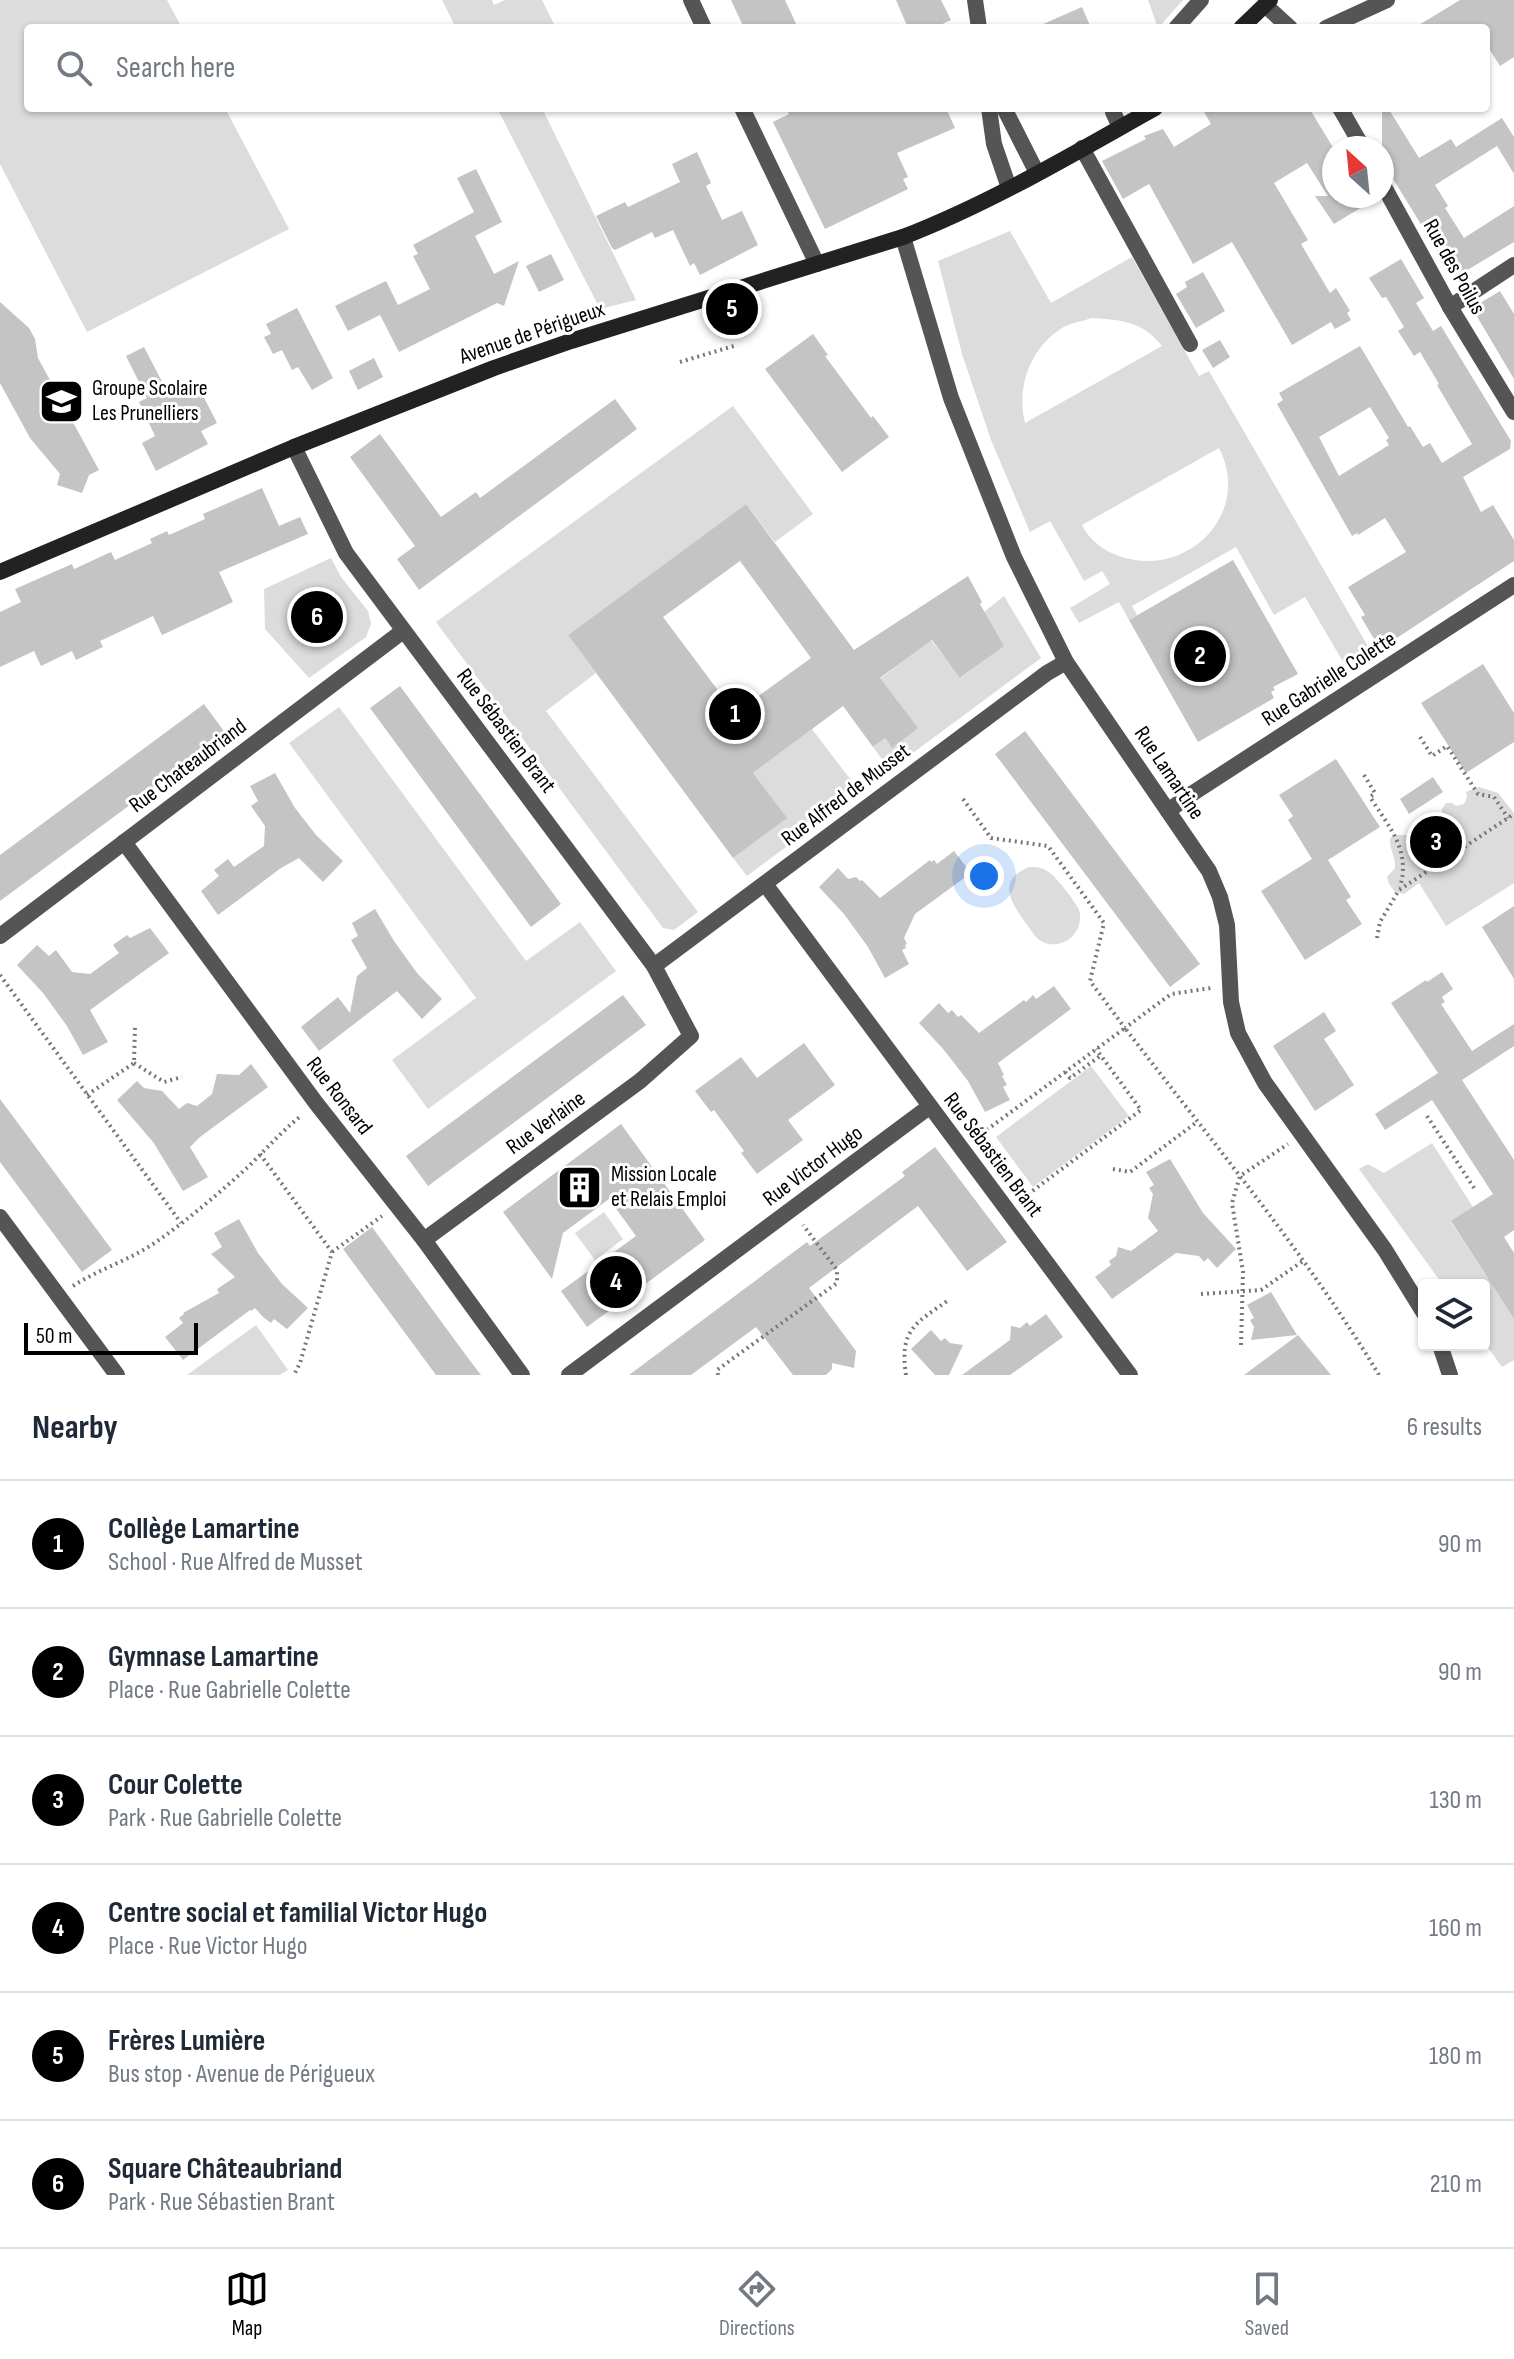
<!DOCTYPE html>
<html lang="en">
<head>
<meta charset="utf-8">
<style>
  body { margin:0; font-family:"Sofia Sans Condensed",sans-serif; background:#f6f6f7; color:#1f2937 }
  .controls { position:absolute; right:24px; bottom:24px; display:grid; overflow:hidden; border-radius:8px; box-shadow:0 2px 6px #0004 }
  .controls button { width:72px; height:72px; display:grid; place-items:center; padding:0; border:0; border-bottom:2px solid #e0e1e3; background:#fff; color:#1f2937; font:40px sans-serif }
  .compass { position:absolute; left:1322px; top:136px; width:72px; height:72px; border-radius:50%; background:#fff; box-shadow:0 2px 6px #0004; rotate:333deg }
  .scale { position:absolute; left:24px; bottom:20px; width:174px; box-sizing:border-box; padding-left:8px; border:4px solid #000; border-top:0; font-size:22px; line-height:28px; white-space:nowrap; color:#000; -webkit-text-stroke:6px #fff; paint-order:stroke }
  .you { position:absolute; left:984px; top:876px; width:28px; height:28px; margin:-20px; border:6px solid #fff; border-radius:50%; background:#1a73e8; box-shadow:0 0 0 12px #1a73e833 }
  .badge { display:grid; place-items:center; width:52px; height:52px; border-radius:50%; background:#000; color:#fff; font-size:26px; font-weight:700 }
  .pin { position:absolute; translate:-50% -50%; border:4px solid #fff; box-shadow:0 2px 8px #0006 }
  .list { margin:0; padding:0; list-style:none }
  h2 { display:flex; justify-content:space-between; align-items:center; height:104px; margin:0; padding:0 32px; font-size:34px }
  h2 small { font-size:26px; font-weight:400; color:#747a83 }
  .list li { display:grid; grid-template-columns:52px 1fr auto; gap:24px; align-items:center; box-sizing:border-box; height:128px; padding:0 32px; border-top:2px solid #e0e1e3 }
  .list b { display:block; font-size:30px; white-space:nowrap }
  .list p { margin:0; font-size:26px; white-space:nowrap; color:#747a83 }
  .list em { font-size:26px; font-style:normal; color:#747a83 }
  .icon { flex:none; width:44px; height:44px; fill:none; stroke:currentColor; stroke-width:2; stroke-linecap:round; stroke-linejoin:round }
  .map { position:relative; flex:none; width:1514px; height:1375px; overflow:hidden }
  .search { position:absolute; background:#fff; box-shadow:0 2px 6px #0004; left:24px; right:24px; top:24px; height:88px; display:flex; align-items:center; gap:20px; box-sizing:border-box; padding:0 28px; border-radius:8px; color:#747a83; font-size:30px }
  .sheet { height:872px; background:#fff }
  nav { display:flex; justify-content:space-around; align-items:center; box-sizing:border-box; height:112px; border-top:2px solid #e0e1e3; background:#fff; font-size:22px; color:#747a83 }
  nav a { display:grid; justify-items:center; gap:4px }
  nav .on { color:#000 }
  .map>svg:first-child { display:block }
</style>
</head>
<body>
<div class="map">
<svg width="1514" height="1375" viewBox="0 0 1514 1375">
  <rect width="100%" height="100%" fill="#fff"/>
  <g fill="#dcdcdc" fill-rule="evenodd">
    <polygon points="0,0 167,0 182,28 28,28 28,108 225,108 289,229 87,332 0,164"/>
    <polygon points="442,0 492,0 494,5 505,0 542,0 556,28 456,28"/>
    <polygon points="1148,0 1183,0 1158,28"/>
    <polygon points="497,108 542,108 636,300 600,309"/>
    <path d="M1010 231 1051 303 1132 257 1199 376 1209 371 1373 655 1349 672 1305 597 1274 615 1236 547 1132 606 1137 615 1129 620 1119 602 1079 623 1070 608 1110 584 1102 571 1084 581 1050 521 1030 532 991 440 962 354 938 261ZM1092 318C1122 320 1142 321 1162 346L1025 423C1016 388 1030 348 1062 328 1070 323 1083 321 1092 318ZM1219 448C1253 514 1186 580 1119 556 1104 551 1089 540 1082 525Z"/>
    <polygon points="733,406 813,514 775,542 746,504 568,635 596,673 546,711 698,912 674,930 663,928 436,622"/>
    <polygon points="331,558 341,577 368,611 371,624 366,637 309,678 265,629 264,589"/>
    <polygon points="1004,596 1041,658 890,770 873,747 885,738 891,747 876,682 931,640 961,678 1003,646 984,612"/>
    <polygon points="339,707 526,961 580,922 616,971 428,1109 392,1060 476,998 289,743"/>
    <polygon points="812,729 860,792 747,876 733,858 786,818 753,773"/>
    <path d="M1479 787 1498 793 1514 813V883L1446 926 1419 883 1404 894 1395 892 1389 884 1387 877 1395 868C1396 857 1389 849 1390 838L1396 835H1416L1420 830 1422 819 1430 817 1441 820 1442 809 1446 803H1452L1456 806 1464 804 1467 797 1466 792Z"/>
    <path d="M1029 867C1036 867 1042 867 1047 871 1055 875 1075 901 1079 910 1081 915 1080 923 1078 928 1072 942 1054 949 1041 941 1034 937 1030 928 1025 922 1010 901 997 880 1029 867Z"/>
    <polygon points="1091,1066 1129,1116 1033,1187 996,1137"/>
    <polygon points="1432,1143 1473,1207 1451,1222 1514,1319 1514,1360 1502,1367 1484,1342 1484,1285 1443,1285 1359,1169 1368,1164 1384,1173"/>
    <polygon points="604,1212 623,1239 595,1260 575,1233"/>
    <polygon points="256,1325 288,1370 280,1375 187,1375"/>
  </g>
  <g fill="#c4c4c4" fill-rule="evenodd">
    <polygon points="731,0 785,0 798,28 744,28"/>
    <polygon points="896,0 941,0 951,20 934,28 908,28"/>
    <polygon points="1460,0 1514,0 1514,57 1500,66 1486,44 1486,28 1414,28"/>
    <polygon points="1082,7 1091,28 1034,28"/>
    <polygon points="786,108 946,108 955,128 897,153 908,177 903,179 908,189 825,229 773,122 789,114"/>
    <polygon points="1202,108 1309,108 1334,149 1334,196 1377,196 1377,198 1334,224 1315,196 1328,196 1307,163 1274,183 1308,240 1301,244 1330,293 1336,288 1350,311 1347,313 1351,320 1335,329 1331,322 1292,345 1232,242 1193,264 1149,184 1123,199 1102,161 1146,139 1144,136 1163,129 1174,147 1211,124"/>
    <polygon points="1382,108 1388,108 1419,158 1451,139 1456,147 1502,118 1514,137 1514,174 1497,146 1435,185 1448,206 1445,208 1464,238 1514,206 1514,242 1454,278 1382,161"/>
    <polygon points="697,152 711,183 706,186 722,220 742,211 758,245 700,275 694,263 690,266 673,230 655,238 652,232 615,250 612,248 596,216 625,202 628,207 680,182 672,164"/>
    <polygon points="476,169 502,222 475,236 494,274 519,261 504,306 497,303 399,352 380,315 348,331 335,306 361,293 386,281 398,305 430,289 413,256 418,254 413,245 474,212 457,178"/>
    <polygon points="551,254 564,280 539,292 526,266"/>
    <path d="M1401 259 1424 298 1416 303 1433 331 1441 326 1511 441 1510 449 1463 477 1481 512 1493 505 1514 540V561L1380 649 1361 617 1365 615 1348 587 1406 552 1385 518 1358 535 1357 533 1352 536 1277 404 1283 400 1279 393 1360 346 1408 427 1410 426 1423 447 1430 443 1442 463 1472 444 1437 385 1439 384 1420 352 1414 356 1398 331 1404 327 1386 297 1382 298 1369 278ZM1370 407 1389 438 1386 440 1389 445 1339 476 1319 437Z"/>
    <polygon points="1203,272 1225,311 1196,328 1176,294 1187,287 1185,282"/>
    <polygon points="1500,291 1514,314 1514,379 1472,308"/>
    <polygon points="0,302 29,328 35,339 38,358 99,470 89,475 82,493 57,485 60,474 30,438 0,383"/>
    <polygon points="297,308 333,378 312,390 298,367 292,370 282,350 273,354 264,337 271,334 266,324"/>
    <polygon points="813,334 828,355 825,356 871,418 873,416 889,437 842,472 765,369"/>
    <polygon points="1220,340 1230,357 1213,368 1202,350"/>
    <polygon points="144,347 170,397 197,384 217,423 201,431 208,444 156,471 142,443 155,436 139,402 147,398 126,356"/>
    <polygon points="374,358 383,377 358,390 349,371"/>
    <polygon points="615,399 637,429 419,590 397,559 415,546 350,457 380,434 441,517 476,492 480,498"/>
    <polygon points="262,488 279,526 300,517 308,534 219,572 233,602 162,635 153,616 100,641 103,647 76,660 72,651 41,666 34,651 0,667 0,612 21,602 15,589 72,564 74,569 111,552 115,560 152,543 150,539 167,531 169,535 205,519 203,514"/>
    <path d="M746 504 854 650 968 576 982 602 980 604 1004 646 960 678 932 640 880 678 918 728 892 748 885 738 873 747 843 706 753 773 787 818 733 858 568 635ZM740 561 811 658 735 713 663 617Z"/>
    <polygon points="1233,560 1298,674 1273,687 1275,690 1271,692 1274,698 1198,742 1129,620"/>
    <polygon points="1483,664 1514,713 1514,742 1466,773 1421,703"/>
    <polygon points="400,686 561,904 531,927 370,708"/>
    <polygon points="204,704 226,734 0,901 0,855"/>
    <polygon points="1025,731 1200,964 1170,987 995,754"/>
    <polygon points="1336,759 1380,827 1328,860 1351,897 1346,900 1362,924 1305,960 1261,891 1312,859 1288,820 1293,816 1279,795"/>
    <polygon points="275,773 295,808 316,835 343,861 323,882 299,858 281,868 218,915 201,891 219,876 214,870 228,859 234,867 264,846 265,826 251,806 258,801 250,786"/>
    <polygon points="1433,777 1443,792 1409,814 1400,799"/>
    <polygon points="954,851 971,873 915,914 904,938 907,944 905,945 906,948 902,950 909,964 885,978 868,947 844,914 819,887 838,868 848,879 856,877 860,881 862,880 880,898 930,860 931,862 934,860 937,864"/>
    <polygon points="1514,906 1514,979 1482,927"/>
    <polygon points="375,909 394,941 417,973 442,999 422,1019 397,991 319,1051 301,1027 338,997 350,1013 357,976 367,968 351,940 358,936 352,923"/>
    <polygon points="150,928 169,953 90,1010 108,1042 83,1055 67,1026 43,993 17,965 37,945 49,956 56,950 72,972 90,974 119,953 113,945 127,935 130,938"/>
    <polygon points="1442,972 1453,989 1442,997 1445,1002 1441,1004 1472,1051 1514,1024 1514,1046 1462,1080 1514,1160 1514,1230 1504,1237 1514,1253 1514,1319 1451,1221 1493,1194 1432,1100 1385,1130 1375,1114 1438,1073 1391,1003 1426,980 1427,982"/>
    <polygon points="1054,986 1071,1009 998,1063 1004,1075 1002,1076 1007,1085 1003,1087 1010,1100 985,1112 968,1081 944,1050 919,1023 939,1003 948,1013 952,1010 958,1017 961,1015 979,1033 1024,1000 1026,1002 1033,995 1036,999"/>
    <polygon points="623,995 646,1025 428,1186 406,1156"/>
    <polygon points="1324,1012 1336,1031 1324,1039 1354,1085 1315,1111 1273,1046"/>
    <polygon points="804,1043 835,1085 788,1120 803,1140 757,1174 741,1153 744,1151 714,1110 711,1112 695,1091 741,1057 757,1078"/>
    <polygon points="251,1064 268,1087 200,1137 190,1147 208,1177 183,1191 153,1142 117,1100 137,1081 144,1088 162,1091 179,1109 187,1103 197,1106 212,1094 217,1074 239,1075"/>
    <polygon points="0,1099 112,1250 82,1272 0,1162"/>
    <polygon points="621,1124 705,1240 587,1327 561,1291 636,1236 609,1199 563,1233 552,1279 503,1212"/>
    <polygon points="935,1147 1007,1242 967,1271 918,1206 809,1288 856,1351 854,1368 832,1363 832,1369 826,1375 793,1375 756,1327 691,1375 629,1375 807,1242 810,1246 905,1176 902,1172"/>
    <polygon points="1170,1159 1203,1213 1236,1249 1217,1268 1208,1258 1204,1262 1199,1256 1176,1253 1112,1299 1095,1277 1111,1265 1109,1261 1116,1256 1118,1247 1131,1251 1158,1231 1148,1218 1153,1194 1149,1188 1154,1185 1146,1172"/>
    <polygon points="239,1219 258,1253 282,1284 308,1308 287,1329 274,1319 271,1323 263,1317 255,1308 251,1311 250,1310 183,1360 165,1337 183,1323 179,1318 184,1314 183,1313 219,1293 217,1289 235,1277 211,1254 222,1247 214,1233"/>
    <polygon points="372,1227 465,1354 481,1375 436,1375 343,1249"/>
    <polygon points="1271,1292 1297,1335 1251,1340 1254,1327 1250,1320 1254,1318 1247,1305"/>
    <polygon points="1046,1314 1063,1337 1010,1375 962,1375 1010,1340 1011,1326 1020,1328 1027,1322 1030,1326"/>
    <polygon points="931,1330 941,1341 945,1338 950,1343 963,1345 949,1375 935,1375 911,1349"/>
    <polygon points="1298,1335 1331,1375 1244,1375"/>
  </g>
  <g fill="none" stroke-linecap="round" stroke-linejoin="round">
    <g stroke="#777" stroke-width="4" stroke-dasharray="2 4" stroke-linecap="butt">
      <polyline points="680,362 737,345"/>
      <polyline points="1420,737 1432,756 1447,746 1478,794 1494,797 1508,818"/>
      <path d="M1364 775 1375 793 1370 797C1389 827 1411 850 1400 887"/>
      <polyline points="963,799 991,838 1048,846 1104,923 1090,981 1125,1028 1171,994 1211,988"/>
      <polyline points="1377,938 1380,922 1399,890 1514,814"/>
      <polyline points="0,975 181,1223"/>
      <polyline points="134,1063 164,1082 182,1077"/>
      <polyline points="1065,1072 1070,1078 1100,1056"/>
      <polyline points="87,1095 134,1063 135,1025"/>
      <polyline points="1427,1116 1476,1191"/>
      <path d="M977 1137 1125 1028C1212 1142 1305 1252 1379 1375"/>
      <polyline points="260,1154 332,1252 300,1363 294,1375"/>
      <polyline points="1113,1169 1130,1172 1197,1122"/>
      <polyline points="1023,1198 1141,1110 1096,1049"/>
      <polyline points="332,1252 382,1216"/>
      <path d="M73 1286C99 1269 130 1260 156 1242 188 1220 219 1193 248 1167 266 1149 282 1131 302 1115"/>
      <polyline points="1201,1294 1261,1290 1303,1261"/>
      <polyline points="1241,1345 1243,1272 1232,1203 1240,1176 1288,1144"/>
      <polyline points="718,1375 717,1370 837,1283 837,1270 803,1225"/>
      <path d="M906 1375C899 1329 916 1323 950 1299"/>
    </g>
    <g stroke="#555" stroke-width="16">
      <polyline points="691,0 704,28"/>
      <polyline points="975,0 979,28"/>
      <polyline points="1265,5 1290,28"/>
      <polyline points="1176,28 1201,0"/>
      <polyline points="1326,28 1387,0"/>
      <polyline points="742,108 817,264"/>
      <polyline points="989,108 994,144 1009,188"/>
      <polyline points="1004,108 1037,173"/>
      <polyline points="1114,108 1113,112 1120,127"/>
      <polyline points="1340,108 1363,148"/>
      <polyline points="1082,148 1190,344"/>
      <polyline points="1382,183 1450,307 1514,412"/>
      <polyline points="903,237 951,398 1014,557 1066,662 1209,871 1220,897 1227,925 1231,1002 1238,1033 1265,1083 1385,1250 1424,1313"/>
      <polyline points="1450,307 1514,265"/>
      <polyline points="294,447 346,553 654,966 691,1036 640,1081 424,1240"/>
      <polyline points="1168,811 1190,795 1514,585"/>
      <polyline points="124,842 316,1103 424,1240 522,1375"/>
      <polyline points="765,884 1130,1375"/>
      <polyline points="0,936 403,631"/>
      <polyline points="654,966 1047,673 1066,662"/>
      <polyline points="0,1217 117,1375"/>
      <polyline points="1440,1345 1450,1375"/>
      <polyline points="569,1375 929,1107"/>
    </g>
    <g stroke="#222" stroke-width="16">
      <polyline points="1241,28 1270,0"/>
      <path d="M0 572 294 447 494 368 571 341 903 237C991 203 1073 154 1155 108"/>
    </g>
  </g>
  <defs>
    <symbol id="school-square" viewBox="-11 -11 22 22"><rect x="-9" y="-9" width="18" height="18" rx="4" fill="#000" stroke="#fff"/><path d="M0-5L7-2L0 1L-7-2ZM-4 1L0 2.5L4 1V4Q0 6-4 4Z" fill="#fff"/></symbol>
    <symbol id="building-square" viewBox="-11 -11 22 22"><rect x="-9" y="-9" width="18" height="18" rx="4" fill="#000" stroke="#fff"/><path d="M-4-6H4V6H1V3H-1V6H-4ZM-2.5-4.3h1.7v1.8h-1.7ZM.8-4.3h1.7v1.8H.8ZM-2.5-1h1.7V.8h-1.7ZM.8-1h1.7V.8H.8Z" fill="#fff"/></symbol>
  </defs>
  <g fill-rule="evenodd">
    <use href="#school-square" x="36" y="376" width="51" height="51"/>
    <use href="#building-square" x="554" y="1162" width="51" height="51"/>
  </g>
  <g text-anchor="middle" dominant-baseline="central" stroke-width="6" stroke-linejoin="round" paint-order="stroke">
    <g font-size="22" fill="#000" stroke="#fff">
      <text transform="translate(1454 267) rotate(61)">Rue des Poilus</text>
      <text transform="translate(532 333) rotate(-19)">Avenue de Périgueux</text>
      <text transform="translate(1329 679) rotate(-33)">Rue Gabrielle Colette</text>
      <text transform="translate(506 731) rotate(53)">Rue Sébastien Brant</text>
      <text transform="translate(188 766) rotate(-37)">Rue Chateaubriand</text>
      <text transform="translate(1169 773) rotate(56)">Rue Lamartine</text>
      <text transform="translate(846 795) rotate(-37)">Rue Alfred de Musset</text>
      <text transform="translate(339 1096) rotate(52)">Rue Ronsard</text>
      <text transform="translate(546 1123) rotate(-36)">Rue Verlaine</text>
      <text transform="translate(993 1155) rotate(53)">Rue Sébastien Brant</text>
      <text transform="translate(813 1166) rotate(-37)">Rue Victor Hugo</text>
    </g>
    <g font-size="22" fill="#000" stroke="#fff" text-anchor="start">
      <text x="92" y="388">Groupe Scolaire<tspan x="92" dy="25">Les Prunelliers</tspan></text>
      <text x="611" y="1174">Mission Locale<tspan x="611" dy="25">et Relais Emploi</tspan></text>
    </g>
  </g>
</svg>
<div class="controls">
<button><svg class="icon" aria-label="layers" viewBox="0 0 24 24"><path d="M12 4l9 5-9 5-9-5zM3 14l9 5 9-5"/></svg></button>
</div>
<svg class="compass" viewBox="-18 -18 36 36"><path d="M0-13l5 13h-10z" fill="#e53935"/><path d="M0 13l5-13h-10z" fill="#747a83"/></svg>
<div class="scale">50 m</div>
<div class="you"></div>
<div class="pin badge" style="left:735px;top:714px">1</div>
<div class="pin badge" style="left:1200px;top:656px">2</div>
<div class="pin badge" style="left:1436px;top:842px">3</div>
<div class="pin badge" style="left:616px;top:1282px">4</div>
<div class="pin badge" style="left:732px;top:309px">5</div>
<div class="pin badge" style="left:317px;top:617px">6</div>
<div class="search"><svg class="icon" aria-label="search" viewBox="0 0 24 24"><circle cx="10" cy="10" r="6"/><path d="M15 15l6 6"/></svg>Search here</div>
</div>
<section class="sheet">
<h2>Nearby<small>6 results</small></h2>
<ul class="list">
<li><span class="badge">1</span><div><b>Collège Lamartine</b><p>School · Rue Alfred de Musset</p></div><em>90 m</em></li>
<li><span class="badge">2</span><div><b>Gymnase Lamartine</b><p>Place · Rue Gabrielle Colette</p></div><em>90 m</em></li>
<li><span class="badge">3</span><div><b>Cour Colette</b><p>Park · Rue Gabrielle Colette</p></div><em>130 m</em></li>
<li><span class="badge">4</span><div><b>Centre social et familial Victor Hugo</b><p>Place · Rue Victor Hugo</p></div><em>160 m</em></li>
<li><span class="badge">5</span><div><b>Frères Lumière</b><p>Bus stop · Avenue de Périgueux</p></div><em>180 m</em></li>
<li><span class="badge">6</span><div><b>Square Châteaubriand</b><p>Park · Rue Sébastien Brant</p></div><em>210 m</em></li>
</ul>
</section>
<nav>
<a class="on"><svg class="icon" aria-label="map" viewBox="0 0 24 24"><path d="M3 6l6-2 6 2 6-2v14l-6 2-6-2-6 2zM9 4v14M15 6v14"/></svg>Map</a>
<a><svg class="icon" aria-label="directions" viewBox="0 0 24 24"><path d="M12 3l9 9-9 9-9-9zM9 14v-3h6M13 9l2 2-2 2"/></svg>Directions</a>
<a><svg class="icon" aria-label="saved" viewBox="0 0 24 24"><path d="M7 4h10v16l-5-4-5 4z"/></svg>Saved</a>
</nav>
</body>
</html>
